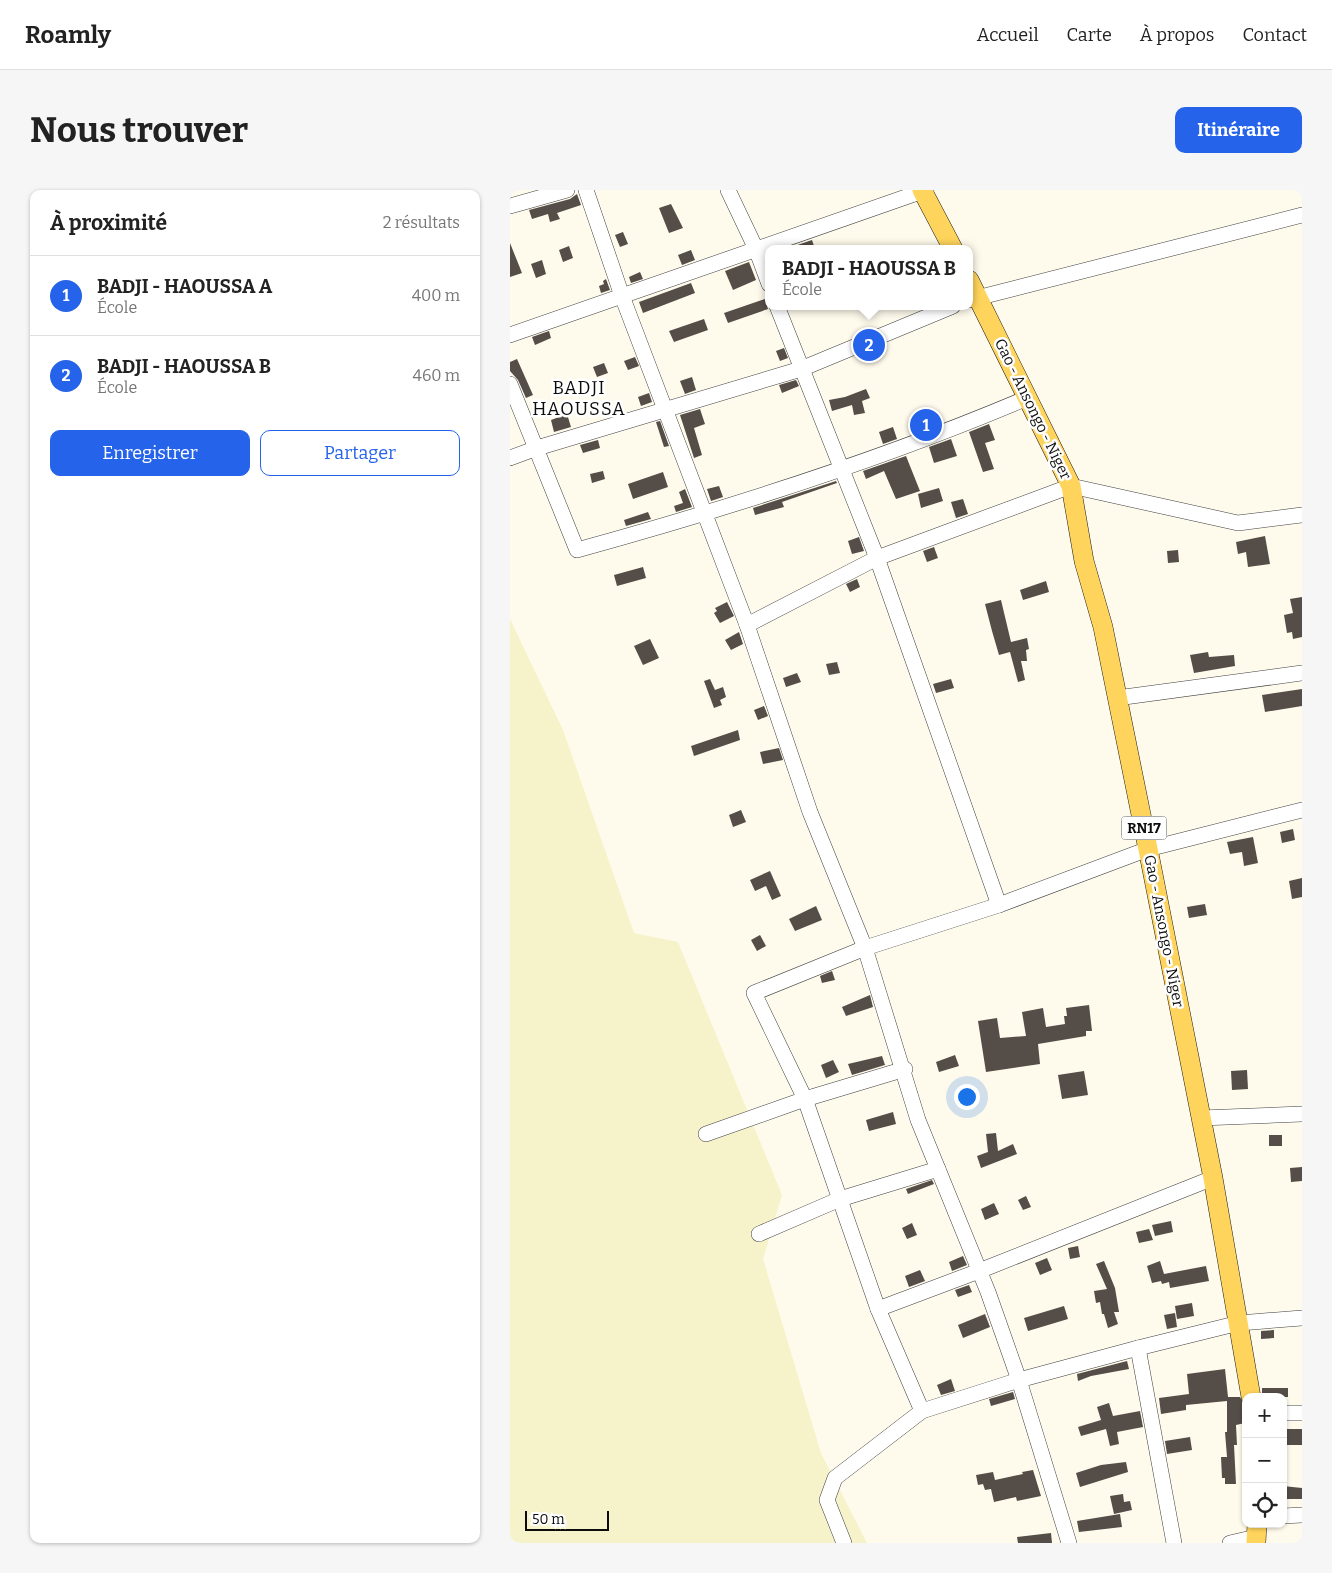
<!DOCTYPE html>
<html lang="fr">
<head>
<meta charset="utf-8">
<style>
  body { margin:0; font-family:Bitter,serif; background:#f6f6f6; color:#222 }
  .controls { position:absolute; right:15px; bottom:15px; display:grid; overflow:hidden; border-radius:10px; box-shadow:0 1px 4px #0004 }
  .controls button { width:45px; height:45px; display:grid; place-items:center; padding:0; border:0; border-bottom:1px solid #e0e0e0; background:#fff; color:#222; font:25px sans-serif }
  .scale { position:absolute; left:15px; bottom:12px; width:84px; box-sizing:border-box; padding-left:5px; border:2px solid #0c0c0c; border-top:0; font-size:14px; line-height:18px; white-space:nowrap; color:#0c0c0c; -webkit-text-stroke:4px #fff; paint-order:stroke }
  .you { position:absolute; left:456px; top:906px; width:18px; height:18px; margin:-12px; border:4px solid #fff; border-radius:50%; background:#1a73e8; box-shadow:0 0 0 8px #1a73e833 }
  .badge { display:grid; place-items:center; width:32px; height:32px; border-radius:50%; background:#2563eb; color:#fff; font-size:16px; font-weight:700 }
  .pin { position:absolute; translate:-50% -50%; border:2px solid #fff; box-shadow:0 1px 5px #0006 }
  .popup { position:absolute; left:255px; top:55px; width:208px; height:65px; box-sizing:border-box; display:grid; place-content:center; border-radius:10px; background:#fff; filter:drop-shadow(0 1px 4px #0005); font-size:16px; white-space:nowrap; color:#767676 }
  .popup b { font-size:19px; color:#222 }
  .popup::after { content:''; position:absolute; left:50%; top:100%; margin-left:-10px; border:10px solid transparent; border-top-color:#fff }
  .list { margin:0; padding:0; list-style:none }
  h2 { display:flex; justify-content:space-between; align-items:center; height:65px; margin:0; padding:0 20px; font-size:21px }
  h2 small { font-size:16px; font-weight:400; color:#767676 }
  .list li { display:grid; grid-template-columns:32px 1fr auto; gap:15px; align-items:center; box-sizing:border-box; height:80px; padding:0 20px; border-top:1px solid #e0e0e0 }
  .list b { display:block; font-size:19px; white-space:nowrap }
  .list p { margin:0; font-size:16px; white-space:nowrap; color:#767676 }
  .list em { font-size:16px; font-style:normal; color:#767676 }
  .actions { display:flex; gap:10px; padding:15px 20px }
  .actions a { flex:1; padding:11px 0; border:1px solid #2563eb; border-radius:10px; text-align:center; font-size:18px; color:#2563eb }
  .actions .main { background:#2563eb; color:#fff }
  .icon { flex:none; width:28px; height:28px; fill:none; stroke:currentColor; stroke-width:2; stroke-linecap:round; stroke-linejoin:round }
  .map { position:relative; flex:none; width:792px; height:1353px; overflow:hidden; border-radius:10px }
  header { display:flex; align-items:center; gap:30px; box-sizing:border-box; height:70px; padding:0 25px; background:#fff; border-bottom:1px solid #e0e0e0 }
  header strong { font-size:24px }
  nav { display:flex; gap:28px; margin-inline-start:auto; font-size:18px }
  .intro { display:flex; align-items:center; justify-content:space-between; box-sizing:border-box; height:120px; padding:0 30px }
  h1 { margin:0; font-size:35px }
  .button { padding:12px 22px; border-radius:10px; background:#2563eb; color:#fff; font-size:18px; font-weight:700 }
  main { display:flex; gap:30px; padding:0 30px }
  aside { flex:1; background:#fff; border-radius:10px; box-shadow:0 1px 4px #0004 }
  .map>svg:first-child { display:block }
</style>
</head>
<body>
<header>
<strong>Roamly</strong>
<nav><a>Accueil</a><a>Carte</a><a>À propos</a><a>Contact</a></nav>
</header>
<div class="intro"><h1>Nous trouver</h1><a class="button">Itinéraire</a></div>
<main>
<aside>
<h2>À proximité<small>2 résultats</small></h2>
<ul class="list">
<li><span class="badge">1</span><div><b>BADJI - HAOUSSA A</b><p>École</p></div><em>400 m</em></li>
<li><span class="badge">2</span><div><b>BADJI - HAOUSSA B</b><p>École</p></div><em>460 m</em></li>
</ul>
<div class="actions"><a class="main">Enregistrer</a><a>Partager</a></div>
</aside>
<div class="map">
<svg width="792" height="1353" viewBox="0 0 792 1353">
  <rect width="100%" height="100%" fill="#fffbec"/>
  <polygon fill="#f6f2ca" points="0,429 53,540 124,743 168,752 272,1005 253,1069 311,1263 357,1353 0,1353"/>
  <g fill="#554d48">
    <polygon points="67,4 71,15 47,23 50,29 40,32 38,24 22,29 19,20 60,9"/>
    <polygon points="161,14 173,38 159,43 149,18"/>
    <polygon points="113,42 118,54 110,57 105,45"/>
    <polygon points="302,50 305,59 276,59"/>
    <polygon points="0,53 12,83 0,87"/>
    <polygon points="59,56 63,68 53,72 49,60"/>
    <polygon points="181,60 185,70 172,75 168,65"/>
    <polygon points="32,70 36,84 26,88 21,74"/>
    <polygon points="239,72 246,90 223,100 215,81"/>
    <polygon points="130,82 133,89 121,93 119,87"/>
    <polygon points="96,89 100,100 91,103 89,96 94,94 93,91"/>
    <polygon points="181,93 185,103 133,123 129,112"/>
    <polygon points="255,109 258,119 218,133 214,123"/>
    <polygon points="194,129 198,140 164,152 159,141"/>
    <polygon points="39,141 41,148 25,155 22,147"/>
    <polygon points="274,158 278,168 270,171 266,161"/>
    <polygon points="125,167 129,176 118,180 114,171"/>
    <polygon points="7,169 23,205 16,208 8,190 0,181 0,172"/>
    <polygon points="94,173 98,183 87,187 83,177"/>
    <polygon points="182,187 186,200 175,204 170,191"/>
    <polygon points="286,190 289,196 272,203 269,195"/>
    <polygon points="356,199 360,208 352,211 355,223 344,225 342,215 322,221 319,210 335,207"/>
    <polygon points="139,203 142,212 131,216 128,207"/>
    <polygon points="190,219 195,234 184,238 192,265 184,268 170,225"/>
    <polygon points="57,224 61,237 44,242 41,230"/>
    <polygon points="150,231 159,256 154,257 146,232"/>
    <polygon points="479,234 485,250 475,253 484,279 473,282 459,242"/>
    <polygon points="383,237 387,249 373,254 369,242"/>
    <polygon points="441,249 447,266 424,273 419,257"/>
    <polygon points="88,250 90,258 73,263 70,255"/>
    <polygon points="396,266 410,301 386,309 374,281 356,289 353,281"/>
    <polygon points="93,281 95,289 82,293 80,284"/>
    <polygon points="153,282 158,297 123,309 118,294"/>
    <polygon points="326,291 327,293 272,312 274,317 245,325 243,318"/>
    <polygon points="209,296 213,307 201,311 197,299"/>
    <polygon points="429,298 433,311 411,318 408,304"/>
    <polygon points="175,299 182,317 166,322 164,316 173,313 169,302"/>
    <polygon points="453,309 458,324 446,328 441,312"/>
    <polygon points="138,322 141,329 116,336 114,330"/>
    <polygon points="755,346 760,374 738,377 736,362 728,364 726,352"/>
    <polygon points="349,347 354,361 342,364 338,351"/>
    <polygon points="424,357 428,368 417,372 413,361"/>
    <polygon points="668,360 669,372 658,373 657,361"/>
    <polygon points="133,377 136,388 107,396 104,385"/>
    <polygon points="347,389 350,397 340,402 336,394"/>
    <polygon points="536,391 539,402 513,410 510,400"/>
    <polygon points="792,407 792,447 783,449 782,442 777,443 774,425 783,423 780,409"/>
    <polygon points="491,410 501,452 517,448 519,459 516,460 517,471 511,471 515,490 508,492 500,462 489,465 482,441 475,414"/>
    <polygon points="217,412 224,426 210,433 204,423 207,421 205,418"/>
    <polygon points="229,442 233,454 221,460 215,450"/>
    <polygon points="140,449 149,468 133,475 124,456"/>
    <polygon points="698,462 699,467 724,465 725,476 684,483 680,465"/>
    <polygon points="327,472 330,483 319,485 316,474"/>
    <polygon points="287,483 291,492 276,497 273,488"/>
    <polygon points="200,489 205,500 213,497 216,507 210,510 212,515 204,518 194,491"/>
    <polygon points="441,489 444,498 426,503 423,494"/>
    <polygon points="792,499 792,516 755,522 752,505"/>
    <polygon points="254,516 258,526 248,530 244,520"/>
    <polygon points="228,540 230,550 184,566 181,556"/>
    <polygon points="269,558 273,570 253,574 250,562"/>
    <polygon points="231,620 236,632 223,637 219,625"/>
    <polygon points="783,639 785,650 772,653 770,642"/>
    <polygon points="743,647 748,673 734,676 732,662 720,664 717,652"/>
    <polygon points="260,681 271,706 262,710 256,696 245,701 240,690"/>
    <polygon points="792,688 792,707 782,709 779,691"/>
    <polygon points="695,714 697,725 679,728 677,717"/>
    <polygon points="306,716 312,730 285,741 279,729"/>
    <polygon points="250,745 256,756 247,761 241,750"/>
    <polygon points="322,781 325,790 312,793 310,786"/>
    <polygon points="360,805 363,817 336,826 332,817"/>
    <polygon points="579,815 582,841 576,841 576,846 528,854 530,874 476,882 468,831 487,828 490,848 516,846 512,822 533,818 536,837 555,834 554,826 557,826 556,818"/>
    <polygon points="445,865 449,876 429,882 426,872"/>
    <polygon points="372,866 375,875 342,885 338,874"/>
    <polygon points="323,870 329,882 316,888 311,875"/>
    <polygon points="737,880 738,899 722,900 721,881"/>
    <polygon points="574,881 578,905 552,909 548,885"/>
    <polygon points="383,922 386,934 359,941 356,930"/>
    <polygon points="486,943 488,961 503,954 507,964 471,978 467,966 478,962 476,944"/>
    <rect x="759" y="945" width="13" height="11"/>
    <polygon points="792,977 792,991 781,992 780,978"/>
    <polygon points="422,990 424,994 398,1004 396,999"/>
    <polygon points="516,1006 521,1017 513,1020 508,1010"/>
    <polygon points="484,1013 489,1024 475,1030 471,1019"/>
    <polygon points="661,1031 663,1042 645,1046 642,1035"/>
    <polygon points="402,1033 407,1045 397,1049 392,1038"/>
    <polygon points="639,1039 643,1050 629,1053 626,1042"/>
    <polygon points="568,1056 570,1067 560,1069 558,1058"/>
    <polygon points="453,1066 457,1075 442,1081 439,1072"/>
    <polygon points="537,1068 542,1080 530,1085 525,1073"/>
    <polygon points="594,1071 605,1098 609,1122 604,1122 608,1134 598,1138 594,1124 592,1124 590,1112 586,1113 584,1101 597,1099 586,1074"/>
    <polygon points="650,1071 654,1084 696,1076 699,1091 660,1098 659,1092 652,1094 651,1091 642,1093 637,1076"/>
    <polygon points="410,1080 415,1091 399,1097 395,1086"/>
    <polygon points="459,1095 462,1102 448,1107 445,1100"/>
    <polygon points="682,1113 684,1126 667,1129 665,1116"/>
    <polygon points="554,1116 558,1129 518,1141 514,1128"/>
    <polygon points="665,1123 667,1137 657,1139 654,1125"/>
    <polygon points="475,1124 480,1137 453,1148 448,1135"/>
    <polygon points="764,1140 764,1148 751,1149 751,1141"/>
    <polygon points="617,1171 619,1179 581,1186 568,1191 567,1184"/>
    <polygon points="715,1179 718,1207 730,1207 736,1217 733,1219 735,1233 726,1235 727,1255 724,1255 726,1294 715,1294 715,1288 712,1288 711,1267 717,1267 715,1242 717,1242 717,1211 676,1215 676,1220 651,1224 649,1208 679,1204 677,1184"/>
    <polygon points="441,1189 445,1201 431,1205 427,1195"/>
    <rect x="752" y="1198" width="26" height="9"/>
    <polygon points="503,1202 505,1209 481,1216 479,1209"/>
    <polygon points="599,1213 603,1226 630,1221 633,1237 607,1242 609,1254 600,1256 596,1239 571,1246 568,1237 591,1230 587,1217"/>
    <rect x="773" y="1239" width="19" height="16"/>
    <polygon points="680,1247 682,1260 657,1264 655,1251"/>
    <polygon points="616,1272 618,1282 570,1297 566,1283 591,1275"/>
    <polygon points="523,1280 531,1306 507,1311 506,1307 484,1312 481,1299 475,1300 473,1294 468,1295 466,1285 483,1282 485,1290 513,1284 512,1282"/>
    <polygon points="773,1296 792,1298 792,1309 773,1309"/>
    <polygon points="613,1304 614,1312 620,1311 622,1320 604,1324 600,1306"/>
    <polygon points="610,1324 612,1337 569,1342 567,1331"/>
    <polygon points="541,1343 542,1353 508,1353 507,1347"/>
  </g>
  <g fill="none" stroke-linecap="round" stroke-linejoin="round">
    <defs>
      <g id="minor">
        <polyline points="76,0 112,106 237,435 300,622 355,758 408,930 478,1102 509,1190 559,1353"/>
        <polyline points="218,0 246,59 259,94"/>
        <polyline points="0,16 57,0"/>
        <polyline points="459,110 792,25"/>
        <polyline points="267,116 367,368 489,715"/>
        <polyline points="0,145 416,0"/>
        <path d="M0 194 67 360C220 318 371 270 517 208"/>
        <polyline points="0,268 27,258 291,179 443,116"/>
        <polyline points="237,435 367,368 561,296 728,333 792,325"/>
        <polyline points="607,508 792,483"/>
        <polyline points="691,928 792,924"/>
        <polyline points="196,944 295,909 395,879"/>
        <polyline points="249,1044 330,1009 428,979"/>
        <polyline points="368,1119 469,1081 703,988"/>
        <polyline points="628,1158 664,1353"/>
        <polyline points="412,1221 368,1119 295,909 244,803 355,758 489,715 638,659 792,620"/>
        <polyline points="773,1223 792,1223"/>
        <polyline points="773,1326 792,1325"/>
        <polyline points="334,1353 317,1310 325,1288 412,1221 509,1190 628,1158 729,1133 792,1128"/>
        <polyline points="720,1353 746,1347"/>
      </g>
      <g id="major">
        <polyline points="412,0 443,59"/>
        <polyline points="459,90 561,296 574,371 593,437 638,659 703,988 741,1207"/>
        <polyline points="746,1353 747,1334"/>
      </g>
    </defs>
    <use href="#minor" stroke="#3f3f3f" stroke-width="16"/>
    <use href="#major" stroke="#1d1d1d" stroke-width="20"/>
    <use href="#minor" stroke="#fff" stroke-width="15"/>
    <use href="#major" stroke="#ffd45c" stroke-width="19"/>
  </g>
  <g text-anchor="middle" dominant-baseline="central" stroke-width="5" stroke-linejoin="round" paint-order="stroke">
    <rect fill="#fff" stroke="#555" stroke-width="1" x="611.5" y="626.5" width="45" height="23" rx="4"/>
    <g font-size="14" font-weight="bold" fill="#0c0c0c">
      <text x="634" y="638">RN17</text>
    </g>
    <g font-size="15" fill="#0c0c0c" stroke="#fff">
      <text transform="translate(523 219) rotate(64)">Gao - Ansongo - Niger</text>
      <text transform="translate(654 741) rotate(79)">Gao - Ansongo - Niger</text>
    </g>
    <g font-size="18" letter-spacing="1" fill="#0c0c0c" stroke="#fff">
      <text x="69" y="198">BADJI<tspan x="69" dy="21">HAOUSSA</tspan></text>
    </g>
  </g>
</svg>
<div class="controls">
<button>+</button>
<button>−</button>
<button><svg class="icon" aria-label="locate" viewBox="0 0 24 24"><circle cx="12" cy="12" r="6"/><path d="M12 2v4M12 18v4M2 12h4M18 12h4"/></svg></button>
</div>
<div class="scale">50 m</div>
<div class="you"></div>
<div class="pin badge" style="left:416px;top:235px">1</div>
<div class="pin badge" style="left:359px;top:155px">2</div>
<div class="popup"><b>BADJI - HAOUSSA B</b>École</div>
</div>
</main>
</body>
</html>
